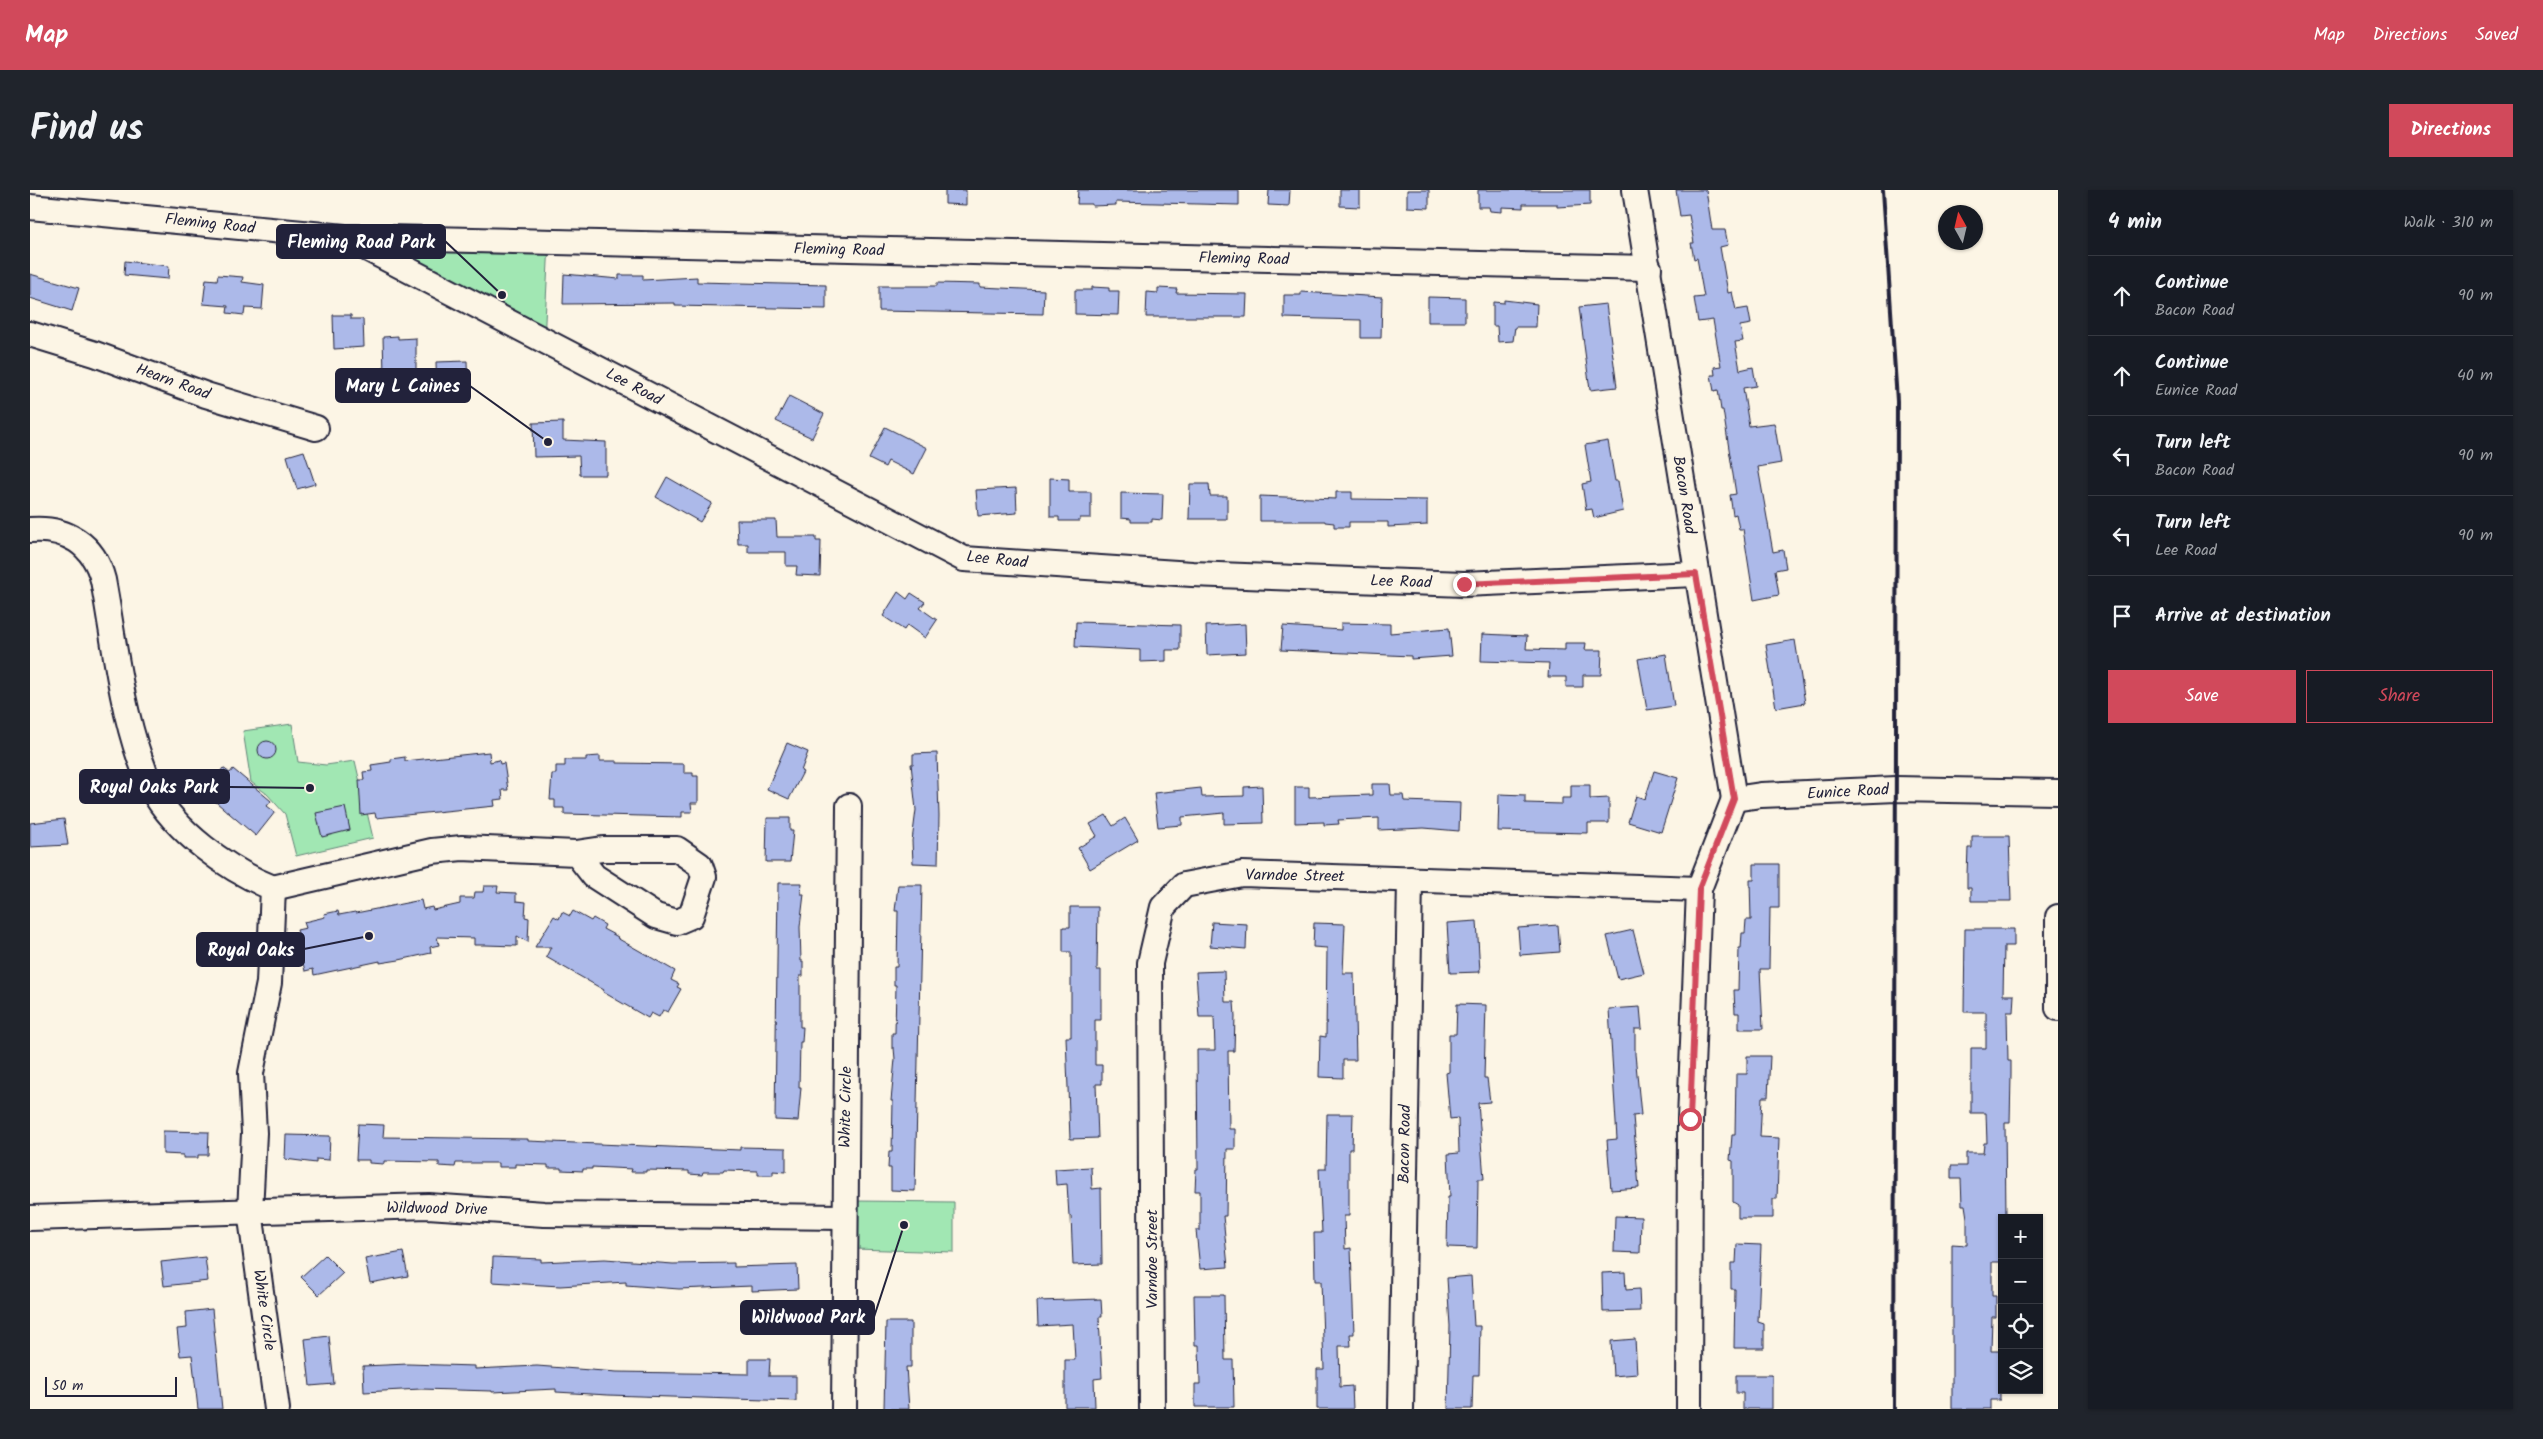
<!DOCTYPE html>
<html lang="en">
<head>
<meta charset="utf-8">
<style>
  body { margin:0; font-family:Kalam,sans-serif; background:#20242c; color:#f1f3f6 }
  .controls { position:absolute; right:15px; bottom:15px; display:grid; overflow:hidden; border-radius:0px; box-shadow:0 1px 4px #0004 }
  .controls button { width:45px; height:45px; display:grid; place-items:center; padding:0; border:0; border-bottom:1px solid #363941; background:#171b24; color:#f1f3f6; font:25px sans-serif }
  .compass { position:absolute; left:1908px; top:15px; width:45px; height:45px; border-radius:50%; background:#171b24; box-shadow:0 1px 4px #0004; rotate:352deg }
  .scale { position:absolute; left:15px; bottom:12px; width:132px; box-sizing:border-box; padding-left:5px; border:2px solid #22223b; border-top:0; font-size:14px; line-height:18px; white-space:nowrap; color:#22223b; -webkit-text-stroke:4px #fcf5e5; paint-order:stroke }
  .stop { position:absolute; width:15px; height:15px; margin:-11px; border:4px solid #d1495b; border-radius:50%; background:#fff }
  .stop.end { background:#d1495b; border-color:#fff; box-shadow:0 1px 5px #0008 }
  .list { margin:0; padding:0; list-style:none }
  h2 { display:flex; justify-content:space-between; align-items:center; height:65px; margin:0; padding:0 20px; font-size:21px }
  h2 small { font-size:16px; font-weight:400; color:#9ea1a6 }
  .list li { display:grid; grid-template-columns:32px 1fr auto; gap:15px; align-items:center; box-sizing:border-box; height:80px; padding:0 20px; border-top:1px solid #363941 }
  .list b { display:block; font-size:19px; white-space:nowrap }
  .list p { margin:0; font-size:16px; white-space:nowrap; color:#9ea1a6 }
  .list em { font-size:16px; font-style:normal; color:#9ea1a6 }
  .actions { display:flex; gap:10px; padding:15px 20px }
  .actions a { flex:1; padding:11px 0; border:1px solid #d1495b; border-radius:0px; text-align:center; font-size:18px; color:#d1495b }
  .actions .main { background:#d1495b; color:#fff }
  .icon { flex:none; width:28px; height:28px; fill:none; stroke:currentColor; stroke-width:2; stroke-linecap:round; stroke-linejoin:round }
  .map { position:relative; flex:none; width:2028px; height:1219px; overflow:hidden; border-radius:0px }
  header { display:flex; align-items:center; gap:30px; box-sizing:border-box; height:70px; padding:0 25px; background:#d1495b; color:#fff }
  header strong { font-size:24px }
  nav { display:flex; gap:28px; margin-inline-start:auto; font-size:18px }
  .intro { display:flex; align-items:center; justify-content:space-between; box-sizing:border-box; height:120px; padding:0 30px }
  h1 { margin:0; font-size:35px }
  .button { padding:12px 22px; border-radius:0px; background:#d1495b; color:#fff; font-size:18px; font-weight:700 }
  main { display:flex; gap:30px; padding:0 30px }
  aside { flex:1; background:#171b24; border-radius:0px; box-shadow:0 1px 4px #0004 }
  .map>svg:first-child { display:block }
</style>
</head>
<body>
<header>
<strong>Map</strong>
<nav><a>Map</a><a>Directions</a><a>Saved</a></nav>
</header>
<div class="intro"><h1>Find us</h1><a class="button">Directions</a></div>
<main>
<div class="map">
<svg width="2028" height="1219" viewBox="0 0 2028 1219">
  <rect width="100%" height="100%" fill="#fcf5e5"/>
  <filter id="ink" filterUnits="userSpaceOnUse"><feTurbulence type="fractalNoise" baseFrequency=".02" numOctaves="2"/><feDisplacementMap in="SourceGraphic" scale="10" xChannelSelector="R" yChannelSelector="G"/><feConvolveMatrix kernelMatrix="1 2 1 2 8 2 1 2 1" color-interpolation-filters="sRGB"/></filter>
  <g filter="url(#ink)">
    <g fill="#a1e7b3" stroke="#628477">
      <polygon points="345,48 519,53 514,151"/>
      <polygon points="262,534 268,572 296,575 325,571 343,648 266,666 255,624 237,604 221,592 213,541"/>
      <polygon points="825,1011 924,1012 924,1062 824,1059"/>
    </g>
    <g fill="#acb9e9" stroke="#22223b">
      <polygon points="915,0 936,0 936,15 915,14"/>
      <polygon points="1048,0 1209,0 1209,15 1086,12 1086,15 1062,16 1062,14 1047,14"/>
      <polygon points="1239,0 1260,0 1259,16 1238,15"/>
      <polygon points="1310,0 1330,0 1330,17 1310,16"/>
      <polygon points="1377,0 1399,0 1399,18 1377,17"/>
      <polygon points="1448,0 1560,0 1560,15 1527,17 1527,14 1493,14 1493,18 1472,17 1472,22 1460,21 1459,17 1448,17"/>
      <polygon points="1646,0 1676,0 1682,40 1695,40 1698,55 1690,57 1698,103 1702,102 1706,120 1718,118 1721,134 1710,136 1713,151 1705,152 1710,180 1723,177 1725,189 1726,196 1713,198 1719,236 1744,233 1745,237 1751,273 1728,277 1743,362 1753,360 1756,378 1745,380 1749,405 1724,410 1713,339 1709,339 1706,324 1703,325 1700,305 1706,304 1693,220 1691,220 1688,200 1684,201 1681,185 1685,185 1684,177 1691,176 1683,130 1668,132 1664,108 1674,107 1667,68 1664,69 1661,53 1664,53 1659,25 1650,26"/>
      <polygon points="95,71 139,76 138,89 94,85"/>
      <polygon points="0,84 49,98 42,121 0,108"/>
      <polygon points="534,84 589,89 589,85 613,85 613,90 667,87 667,92 796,95 796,119 645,116 645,113 533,114"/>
      <polygon points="188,85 213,87 212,92 234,95 232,119 215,118 214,125 197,123 198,116 173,114 176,89 187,90"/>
      <polygon points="907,93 950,94 950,97 1014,100 1013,124 849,121 849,96 907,96"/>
      <polygon points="1062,97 1079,98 1079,101 1089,101 1088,125 1045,124 1045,100 1062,100"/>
      <polygon points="1128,98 1147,99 1146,103 1217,104 1216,127 1116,127 1117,102 1128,103"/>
      <polygon points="1271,102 1352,107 1351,148 1331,148 1331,130 1254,128 1254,105 1271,105"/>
      <polygon points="1398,107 1435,108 1435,132 1398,132"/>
      <polygon points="1474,110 1507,114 1506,137 1485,137 1483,151 1468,152 1467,136 1463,136 1463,112 1474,113"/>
      <polygon points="1576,114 1587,197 1560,200 1549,117"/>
      <polygon points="303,125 321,125 321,129 333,129 334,157 304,159"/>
      <polygon points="368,146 368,149 386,148 386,183 354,184 353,147"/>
      <polygon points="437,171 438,208 407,209 406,172"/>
      <polygon points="759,206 794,224 782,248 746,231"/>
      <polygon points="533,232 533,250 576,252 576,285 550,285 549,266 504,267 503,233"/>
      <polygon points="855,237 897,258 884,284 858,271 855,277 839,269"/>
      <polygon points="1578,251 1585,291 1588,291 1593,321 1564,328 1562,319 1556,320 1552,294 1561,292 1555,255"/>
      <polygon points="274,261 285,294 267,299 257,266"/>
      <polygon points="637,287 682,313 670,332 626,307"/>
      <polygon points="1020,288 1039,289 1039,302 1061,302 1061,328 1050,328 1050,331 1029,331 1029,327 1020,327"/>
      <polygon points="1160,294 1179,294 1180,306 1197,306 1197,329 1159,329"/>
      <polygon points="986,298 987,323 948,326 946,300"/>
      <polygon points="1306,302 1322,302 1322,309 1397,310 1397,335 1358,337 1358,332 1319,332 1319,337 1304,337 1304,333 1295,332 1295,331 1230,331 1230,306 1306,309"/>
      <polygon points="1091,303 1133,304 1132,330 1122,329 1122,332 1101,332 1101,329 1091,328"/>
      <polygon points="707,330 746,330 747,347 786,347 786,351 791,351 790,386 766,385 767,376 756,376 756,362 718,362 718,354 708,354"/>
      <polygon points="868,402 877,409 881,403 895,412 890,418 907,430 895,448 877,435 874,440 853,426"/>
      <polygon points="1046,432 1150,435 1150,460 1136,460 1136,471 1110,472 1110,460 1045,457"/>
      <polygon points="1311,433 1360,434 1360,443 1419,438 1422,466 1381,469 1381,466 1251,460 1253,436 1311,440"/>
      <polygon points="1215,434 1216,463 1177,465 1176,436"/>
      <polygon points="1452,444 1497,446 1496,459 1535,460 1535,453 1556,453 1555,460 1572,460 1571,485 1553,485 1553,497 1536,497 1536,487 1518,487 1519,473 1451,471"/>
      <polygon points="1765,450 1775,513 1746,518 1736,455"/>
      <polygon points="1636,464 1644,516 1617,520 1608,469"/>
      <circle cx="237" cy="560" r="9"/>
      <polygon points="757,553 778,562 771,581 773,582 759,609 737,599"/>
      <polygon points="459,562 460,572 469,570 470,574 474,573 478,600 472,600 473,609 464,610 465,616 346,628 345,623 331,625 329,590 334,590 333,582 342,581 341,575 361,572 361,569 375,567 375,571"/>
      <polygon points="907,563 909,626 908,674 883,673 882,651 886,620 881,574 883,574 883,564"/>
      <polygon points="570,566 570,571 587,571 587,573 654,574 654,583 663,583 663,586 668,586 668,613 661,613 662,622 652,622 652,627 534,624 534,618 525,618 525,610 520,610 522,584 526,584 526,576 535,576 535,570 556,570 556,567"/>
      <polygon points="193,578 200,583 203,579 241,611 237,616 245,622 226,646 180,607 182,605 176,600"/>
      <polygon points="1624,581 1648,588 1631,642 1598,632 1606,606 1615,609"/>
      <polygon points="1342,594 1360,594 1361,605 1373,605 1374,611 1430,613 1429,641 1394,638 1349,640 1349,628 1308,630 1309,634 1294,635 1294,632 1265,633 1265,597 1279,597 1279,607 1342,605"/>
      <polygon points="1541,595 1560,595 1560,609 1579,608 1579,633 1558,633 1558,643 1468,641 1469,604 1495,605 1495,613 1532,614 1532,608 1541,608"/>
      <polygon points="1232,596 1233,633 1194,634 1194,623 1152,627 1152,635 1128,637 1124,603 1171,598 1172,607 1214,606 1214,597"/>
      <polygon points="315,617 320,640 292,647 286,623"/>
      <polygon points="1076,625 1083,636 1095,628 1108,650 1060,679 1048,658 1067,646 1060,634"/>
      <polygon points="737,628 760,628 760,641 763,641 760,672 736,672"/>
      <polygon points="34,629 38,655 0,657 0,633"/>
      <polygon points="1942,646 1979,646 1981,711 1941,711 1941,698 1937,698 1937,684 1938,658 1942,658"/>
      <polygon points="1724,674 1749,674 1749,718 1740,718 1739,779 1730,779 1733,839 1709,839 1709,823 1705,823 1704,800 1708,800 1709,758 1711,758 1712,743 1715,743 1716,730 1721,730 1720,690 1724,690"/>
      <polygon points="748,693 772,693 771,704 774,704 770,737 771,771 773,771 773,786 770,786 770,837 773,837 772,852 770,852 769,897 771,897 768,931 745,930"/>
      <polygon points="868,695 892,695 885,1001 861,1000 861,978 858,978 859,962 862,962 863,911 861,911 865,869 864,858 862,858 862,843 865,843 866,795 864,795 864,777 867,777 868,721 865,721"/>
      <polygon points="454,696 468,696 467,702 486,703 486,711 496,712 495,727 499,728 498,752 487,746 487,756 455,755 444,755 444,748 407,747 409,755 400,757 401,763 369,770 350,773 350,771 284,785 283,779 275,781 273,773 268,774 264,748 269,747 267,740 276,738 274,732 295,727 294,724 308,721 309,725 325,722 326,723 391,710 393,719 402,717 403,720 430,714 430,708 444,708 445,702 453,702"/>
      <polygon points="1040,717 1068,717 1067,780 1071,780 1071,830 1065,830 1065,875 1072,875 1072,894 1066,894 1068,948 1040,949 1036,847 1041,847 1041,762 1033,762 1033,737 1040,737"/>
      <polygon points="543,721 561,731 563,728 575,735 573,739 588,747 587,748 645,781 641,790 649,794 647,797 651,799 638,822 633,820 629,827 621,823 618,828 573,802 574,800 516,767 521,757 505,757 524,726 529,729 532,722 540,726"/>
      <polygon points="1447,731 1450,782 1420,783 1417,733"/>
      <polygon points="1182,732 1217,734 1216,759 1180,756"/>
      <polygon points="1284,733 1315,734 1313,783 1324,783 1326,870 1313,870 1313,888 1289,887 1290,846 1296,847 1297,758 1283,757"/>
      <polygon points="1528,735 1530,762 1490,765 1488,738"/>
      <polygon points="1935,739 1984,739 1984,756 1974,756 1973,805 1984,805 1983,822 1977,822 1978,871 1981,871 1981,885 1980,933 1975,933 1976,1028 1972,1028 1971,1072 1962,1072 1962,1106 1966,1106 1966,1127 1962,1127 1961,1161 1970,1161 1970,1210 1960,1210 1960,1219 1922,1219 1922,1054 1937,1055 1937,1028 1935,1015 1932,1015 1931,989 1921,989 1921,976 1936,976 1936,963 1953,963 1954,953 1957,953 1956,923 1941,923 1941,858 1956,858 1956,822 1934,822"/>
      <polygon points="1603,740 1614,783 1588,789 1577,746"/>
      <polygon points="1194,781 1195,812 1204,812 1205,826 1204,861 1198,861 1199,939 1205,939 1205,959 1197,959 1196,1026 1193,1026 1198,1077 1170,1079 1166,1040 1170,1040 1170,1001 1165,1001 1166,979 1168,979 1167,860 1185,860 1184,827 1169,827 1166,782"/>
      <polygon points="1427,814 1456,815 1454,888 1457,888 1460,912 1448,913 1454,989 1448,989 1447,1058 1417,1057 1418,1007 1420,1007 1418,964 1429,963 1428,928 1420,929 1416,883 1419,882 1419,844 1426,844"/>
      <polygon points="1610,817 1612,839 1605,839 1605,864 1611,925 1603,926 1609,998 1581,1000 1577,950 1587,949 1579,819"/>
      <polygon points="1717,866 1740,866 1738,907 1732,907 1730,947 1749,948 1747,1009 1743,1009 1743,1028 1708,1028 1708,1015 1703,1012 1703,971 1700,970 1702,945 1705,945 1706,884 1717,884"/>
      <polygon points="1297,924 1323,924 1322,959 1319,959 1319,1026 1314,1026 1315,1059 1321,1058 1324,1144 1320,1144 1321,1156 1309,1156 1310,1197 1322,1196 1323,1219 1287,1219 1287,1179 1294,1179 1291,1091 1285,1091 1284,1043 1292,1043 1289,979 1296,979"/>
      <polygon points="328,934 354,935 353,947 498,949 498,951 710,960 710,957 756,958 756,982 743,981 743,985 728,985 728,981 694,980 693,982 673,982 672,985 659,984 659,981 616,980 616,982 601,982 602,979 562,977 562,979 553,979 553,981 531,980 531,978 518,978 518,975 485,974 485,977 468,977 468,973 426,973 425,977 409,976 409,972 354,971 354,974 339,973 339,970 326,970"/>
      <polygon points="133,941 179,942 178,965 168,965 168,968 153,968 153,965 133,964"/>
      <polygon points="256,945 300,946 299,970 286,969 286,973 255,969"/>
      <polygon points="1061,977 1062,999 1071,998 1072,1074 1043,1075 1041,1026 1039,1026 1037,994 1026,995 1025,979"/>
      <polygon points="1585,1026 1611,1027 1610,1063 1584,1062"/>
      <polygon points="1707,1054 1731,1055 1728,1132 1734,1134 1734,1158 1704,1158 1705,1099 1701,1099 1701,1073 1706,1073"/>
      <polygon points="373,1062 378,1086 340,1093 335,1069"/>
      <polygon points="295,1065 313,1083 289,1105 271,1087"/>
      <polygon points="175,1067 178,1091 134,1096 131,1072"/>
      <polygon points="463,1067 511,1069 511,1072 575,1069 643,1074 704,1073 704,1077 767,1075 768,1099 722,1101 722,1096 649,1099 596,1095 596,1092 530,1096 462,1092"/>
      <polygon points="1595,1082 1596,1100 1609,1099 1610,1121 1573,1122 1572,1083"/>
      <polygon points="1441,1086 1444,1136 1450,1136 1449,1185 1443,1185 1442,1219 1418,1219 1420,1136 1417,1088"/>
      <polygon points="1164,1105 1194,1105 1195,1170 1203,1170 1204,1217 1165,1217 1165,1194 1170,1194 1169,1155 1165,1155"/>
      <polygon points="1071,1109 1072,1127 1069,1127 1072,1188 1064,1189 1065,1217 1035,1217 1035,1170 1045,1170 1043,1134 1008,1136 1007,1111"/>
      <polygon points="182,1119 192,1219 168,1219 162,1165 150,1166 147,1139 157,1138 156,1122"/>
      <polygon points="856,1132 881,1132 881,1177 876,1177 879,1219 854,1219"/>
      <polygon points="299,1146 304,1194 280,1196 275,1149"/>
      <polygon points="1605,1149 1607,1184 1583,1186 1581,1151"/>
      <polygon points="719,1169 740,1169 739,1186 766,1186 766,1211 578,1205 526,1202 526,1199 462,1202 462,1201 391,1199 334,1202 333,1176 378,1174 445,1176 445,1179 507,1176 587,1182 719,1184"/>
      <polygon points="1706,1185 1742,1185 1742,1219 1713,1219 1713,1203 1706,1203"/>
    </g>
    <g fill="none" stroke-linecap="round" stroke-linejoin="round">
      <defs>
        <g id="minor">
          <polyline points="1605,0 1704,609"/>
          <polyline points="0,17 315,47 1619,78"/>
          <polyline points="319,49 934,369 1162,384 1434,394 1666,384"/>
          <polyline points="0,144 65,164 176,205 286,238"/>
          <path d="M0 340C36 337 64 354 73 390 84 449 90 512 110 569 114 578 116 589 121 598 146 642 196 679 243 698L239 793 221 883 224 943 220 1021 247 1219"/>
          <polyline points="1704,609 1731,605 1866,599 2028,602"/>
          <polyline points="243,698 402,661 432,658 546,663 573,659 647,659 670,675 674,687 661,726 647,732 626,726 564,686 546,663"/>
          <polyline points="2028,727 2028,818"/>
          <polyline points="0,1028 398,1016 514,1024 815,1027"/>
          <polyline points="814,1219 819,616"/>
          <polyline points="1122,1219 1120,773 1133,717 1154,695 1212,684 1669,699"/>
          <polyline points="1371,1219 1380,689"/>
          <polyline points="1659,1219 1660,929 1669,699 1704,609"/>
        </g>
      </defs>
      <use href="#minor" stroke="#22223b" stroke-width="28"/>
      <use href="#minor" stroke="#fcf5e5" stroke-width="24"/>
      <polyline stroke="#22223b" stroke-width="4" points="1853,0 1867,211 1864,1219"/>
    </g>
  </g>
  <g fill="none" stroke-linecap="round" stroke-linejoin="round" filter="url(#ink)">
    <polyline stroke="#d1495b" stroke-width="6" points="1434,394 1666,384 1704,609 1669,699 1660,929"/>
  </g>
  <g text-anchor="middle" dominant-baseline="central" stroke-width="4" stroke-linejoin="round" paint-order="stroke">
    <g font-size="16" fill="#22223b" stroke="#fcf5e5">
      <text transform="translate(180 34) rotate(6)">Fleming Road</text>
      <text transform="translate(809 60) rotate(1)">Fleming Road</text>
      <text transform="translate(1214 69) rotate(1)">Fleming Road</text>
      <text transform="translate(143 192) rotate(20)">Hearn Road</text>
      <text transform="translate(604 197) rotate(28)">Lee Road</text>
      <text transform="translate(1654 305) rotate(81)">Bacon Road</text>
      <text transform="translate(967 370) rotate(6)">Lee Road</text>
      <text transform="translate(1371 392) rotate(2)">Lee Road</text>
      <text transform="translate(1818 602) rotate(-3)">Eunice Road</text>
      <text transform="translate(1265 686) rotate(1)">Varndoe Street</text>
      <text transform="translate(816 917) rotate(-89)">White Circle</text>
      <text transform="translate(1375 954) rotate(-89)">Bacon Road</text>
      <text transform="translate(407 1019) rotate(1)">Wildwood Drive</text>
      <text transform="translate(1122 1069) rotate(-90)">Varndoe Street</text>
      <text transform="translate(234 1120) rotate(82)">White Circle</text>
    </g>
  </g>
  <path fill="none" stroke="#22223b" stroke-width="2" d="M472 105L415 51M518 252L440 196M280 598L199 597M339 746L274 759M874 1035L844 1127"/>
  <g fill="#22223b" stroke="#fcf5e5" stroke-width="2">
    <circle cx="472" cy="105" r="5"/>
    <circle cx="518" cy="252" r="5"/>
    <circle cx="280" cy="598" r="5"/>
    <circle cx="339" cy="746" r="5"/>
    <circle cx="874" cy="1035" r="5"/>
  </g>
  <g fill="#22223b" stroke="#22223b" stroke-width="2">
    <rect x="247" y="35" width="168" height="33" rx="5"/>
    <rect x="306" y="179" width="134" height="33" rx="5"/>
    <rect x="50" y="580" width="149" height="33" rx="5"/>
    <rect x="167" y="743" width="107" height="33" rx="5"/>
    <rect x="711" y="1111" width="133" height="33" rx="5"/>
  </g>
  <g font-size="18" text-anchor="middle" font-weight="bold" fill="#fff">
    <text x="331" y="58">Fleming Road Park</text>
    <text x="373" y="202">Mary L Caines</text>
    <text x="124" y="603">Royal Oaks Park</text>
    <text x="221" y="766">Royal Oaks</text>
    <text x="778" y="1133">Wildwood Park</text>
  </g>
</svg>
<div class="controls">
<button>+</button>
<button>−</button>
<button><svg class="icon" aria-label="locate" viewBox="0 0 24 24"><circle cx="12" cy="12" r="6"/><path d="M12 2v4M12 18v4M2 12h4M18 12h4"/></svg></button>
<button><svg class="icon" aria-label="layers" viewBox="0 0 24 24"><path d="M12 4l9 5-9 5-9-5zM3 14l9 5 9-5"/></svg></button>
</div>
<svg class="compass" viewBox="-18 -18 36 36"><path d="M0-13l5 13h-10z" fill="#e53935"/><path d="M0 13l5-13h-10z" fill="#9ea1a6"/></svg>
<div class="scale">50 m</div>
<div class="stop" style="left:1660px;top:929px"></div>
<div class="stop end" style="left:1434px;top:394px"></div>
</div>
<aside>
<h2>4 min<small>Walk · 310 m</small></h2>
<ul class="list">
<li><svg class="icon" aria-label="ahead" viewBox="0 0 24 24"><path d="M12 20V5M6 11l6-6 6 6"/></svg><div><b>Continue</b><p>Bacon Road</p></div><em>90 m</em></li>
<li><svg class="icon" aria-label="ahead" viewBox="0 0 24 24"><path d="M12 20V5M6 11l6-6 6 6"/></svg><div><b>Continue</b><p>Eunice Road</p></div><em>40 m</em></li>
<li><svg class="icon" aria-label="left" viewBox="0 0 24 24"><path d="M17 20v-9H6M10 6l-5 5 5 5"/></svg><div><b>Turn left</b><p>Bacon Road</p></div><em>90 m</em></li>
<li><svg class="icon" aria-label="left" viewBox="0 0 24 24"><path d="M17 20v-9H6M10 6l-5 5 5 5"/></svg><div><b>Turn left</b><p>Lee Road</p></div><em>90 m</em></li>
<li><svg class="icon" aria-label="arrive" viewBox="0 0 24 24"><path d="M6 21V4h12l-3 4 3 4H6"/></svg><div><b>Arrive at destination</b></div></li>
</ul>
<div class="actions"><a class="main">Save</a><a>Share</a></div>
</aside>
</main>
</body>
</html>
